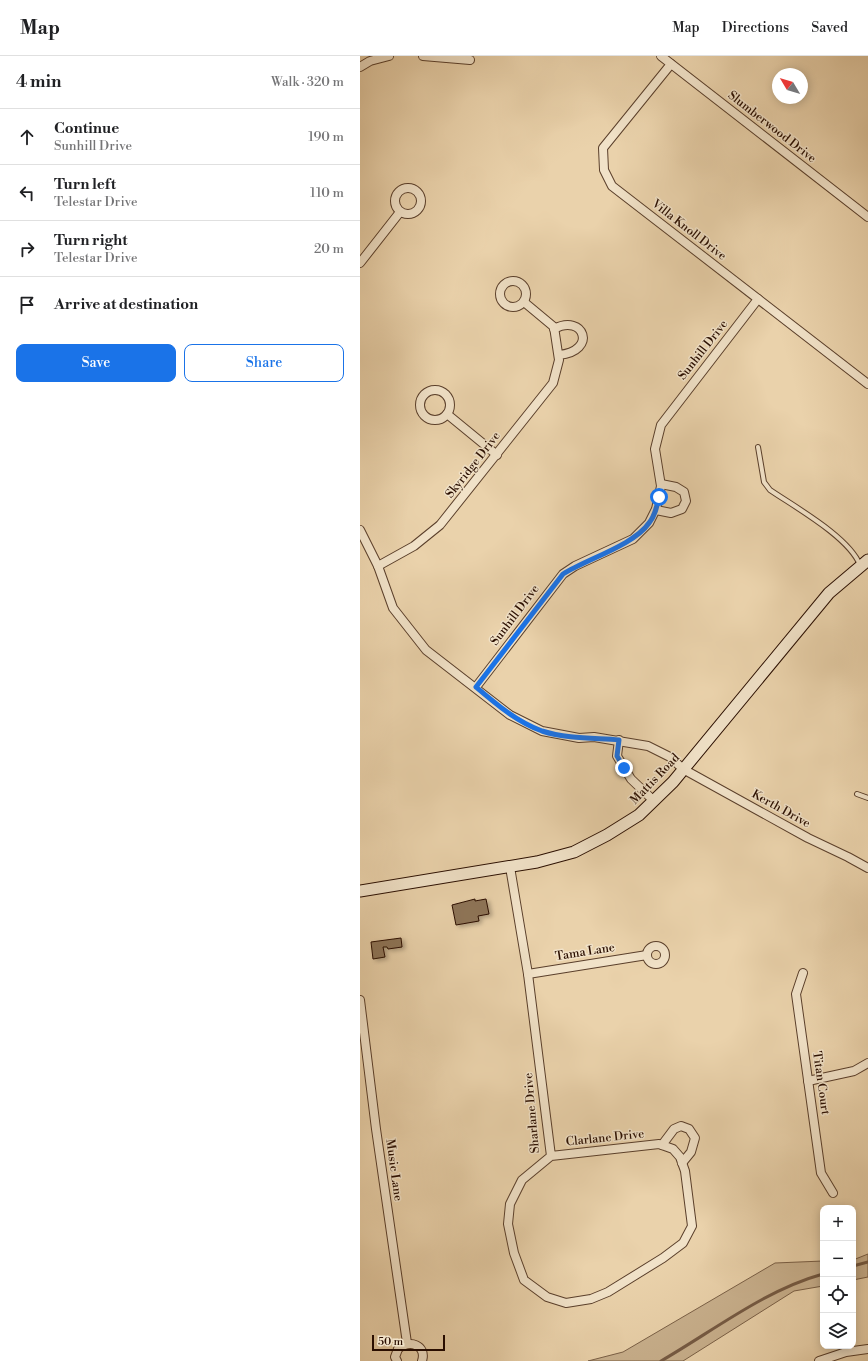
<!DOCTYPE html>
<html lang="en">
<head>
<meta charset="utf-8">
<style>
  body { margin:0; font-family:"Libre Bodoni",serif; background:#f2f2f2; color:#202124 }
  .controls { position:absolute; right:12px; bottom:12px; display:grid; overflow:hidden; border-radius:8px; box-shadow:0 2px 10px #0003 }
  .controls button { width:36px; height:36px; display:grid; place-items:center; padding:0; border:0; border-bottom:1px solid #e0e0e0; background:#fff; color:#202124; font:20px sans-serif }
  .compass { position:absolute; left:412px; top:12px; width:36px; height:36px; border-radius:50%; background:#fff; box-shadow:0 2px 10px #0003; rotate:308deg }
  .scale { position:absolute; left:12px; bottom:10px; width:73px; box-sizing:border-box; padding-left:4px; border:2px solid #2a0e00; border-top:0; font-size:11px; line-height:14px; white-space:nowrap; color:#2a0e00; -webkit-text-stroke:3px #f1e2c8; paint-order:stroke }
  .stop { position:absolute; width:12px; height:12px; margin:-9px; border:3px solid #1a73e8; border-radius:50%; background:#fff }
  .stop.end { background:#1a73e8; border-color:#fff; box-shadow:0 1px 4px #0008 }
  .list { margin:0; padding:0; list-style:none }
  h2 { display:flex; justify-content:space-between; align-items:center; height:52px; margin:0; padding:0 16px; font-size:17px }
  h2 small { font-size:13px; font-weight:400; color:#757577 }
  .list li { display:grid; grid-template-columns:26px 1fr auto; gap:12px; align-items:center; box-sizing:border-box; height:56px; padding:0 16px; border-top:1px solid #e0e0e0 }
  .list b { display:block; font-size:15px; white-space:nowrap }
  .list p { margin:0; font-size:13px; white-space:nowrap; color:#757577 }
  .list em { font-size:13px; font-style:normal; color:#757577 }
  .actions { display:flex; gap:8px; padding:12px 16px }
  .actions a { flex:1; padding:9px 0; border:1px solid #1a73e8; border-radius:8px; text-align:center; font-size:14px; color:#1a73e8 }
  .actions .main { background:#1a73e8; color:#fff }
  .icon { flex:none; width:22px; height:22px; fill:none; stroke:currentColor; stroke-width:2; stroke-linecap:round; stroke-linejoin:round }
  .map { position:relative; flex:none; width:508px; height:1305px; overflow:hidden }
  header { display:flex; align-items:center; gap:24px; box-sizing:border-box; height:56px; padding:0 20px; background:#fff; border-bottom:1px solid #e0e0e0 }
  header strong { font-size:19px }
  nav { display:flex; gap:22px; margin-inline-start:auto; font-size:14px }
  main { display:flex }
  aside { flex:1; background:#fff }
  .map>svg:first-child { display:block }
</style>
</head>
<body>
<header>
<strong>Map</strong>
<nav><a>Map</a><a>Directions</a><a>Saved</a></nav>
</header>
<main>
<aside>
<h2>4 min<small>Walk · 320 m</small></h2>
<ul class="list">
<li><svg class="icon" aria-label="ahead" viewBox="0 0 24 24"><path d="M12 20V5M6 11l6-6 6 6"/></svg><div><b>Continue</b><p>Sunhill Drive</p></div><em>190 m</em></li>
<li><svg class="icon" aria-label="left" viewBox="0 0 24 24"><path d="M17 20v-9H6M10 6l-5 5 5 5"/></svg><div><b>Turn left</b><p>Telestar Drive</p></div><em>110 m</em></li>
<li><svg class="icon" aria-label="right" viewBox="0 0 24 24"><path d="M7 20v-9h11M14 6l5 5-5 5"/></svg><div><b>Turn right</b><p>Telestar Drive</p></div><em>20 m</em></li>
<li><svg class="icon" aria-label="arrive" viewBox="0 0 24 24"><path d="M6 21V4h12l-3 4 3 4H6"/></svg><div><b>Arrive at destination</b></div></li>
</ul>
<div class="actions"><a class="main">Save</a><a>Share</a></div>
</aside>
<div class="map">
<svg width="508" height="1305" viewBox="0 0 508 1305">
  <defs>
    <filter id="shadow"><feDropShadow dx="3" dy="2" stdDeviation="2" flood-color="#0004"/></filter>
  </defs>
  <rect width="100%" height="100%" fill="#ead2ab"/>
  <filter id="stains"><feTurbulence type="fractalNoise" baseFrequency=".005" numOctaves="4"/><feColorMatrix values="0 0 0 0 .2 0 0 0 0 .09 0 0 0 0 .02 0 0 0 .5 -.17"/></filter>
  <radialGradient id="worn" r=".72"><stop offset=".6" stop-color="#630" stop-opacity="0"/><stop offset="1" stop-color="#630" stop-opacity=".3"/></radialGradient>
  <g fill="#c9b18e" stroke="#7a6047">
    <polygon points="508,1198 508,1221 493,1224 493,1204"/>
    <polygon points="463,1205 463,1230 434,1235 323,1305 228,1305 263,1296 415,1207"/>
  </g>
  <g fill="none" stroke-linecap="round" stroke-linejoin="round">
    <g stroke="#765b44" stroke-width="3">
      <polyline points="493,1210 508,1206"/>
      <path d="M301 1305C353 1275 405 1234 463 1218"/>
    </g>
  </g>
  <g fill="#8e7459" stroke="#2a0e00" filter="url(#shadow)">
    <polygon points="115,843 115,845 126,843 129,858 118,860 119,865 96,869 92,849"/>
    <polygon points="41,882 42,891 28,893 27,891 23,891 25,901 13,903 11,886"/>
  </g>
  <g fill="none" stroke-linecap="round" stroke-linejoin="round">
    <defs>
      <g id="service">
        <path d="M398 391 404 426 410 434C435 451 489 481 500 509"/>
        <polyline points="497,738 508,742"/>
      </g>
      <g id="minor">
        <polyline points="63,0 110,4"/>
        <polyline points="301,0 508,161"/>
        <polyline points="311,8 243,92 244,114 252,130 508,328"/>
        <polyline points="0,11 10,5 29,0"/>
        <circle cx="48" cy="145" r="13"/>
        <polyline points="0,207 40,156"/>
        <circle cx="153" cy="238" r="13"/>
        <path d="M194 273C224 257 238 295 199 299"/>
        <circle cx="75" cy="349" r="15"/>
        <polyline points="87,358 137,399"/>
        <polyline points="296,454 311,457 322,453 326,445 324,436 316,431 301,428"/>
        <polyline points="0,474 18,510 33,552 66,594 150,659 182,675 219,682 234,681 288,690 310,701 323,713 448,782 488,801 508,812"/>
        <polyline points="18,510 54,490 80,469 193,327 199,304 194,271 164,246"/>
        <polyline points="116,631 203,518 215,510 273,483 289,467 296,453 301,430 295,393 301,369 398,243"/>
        <polyline points="259,684 257,700 271,723 294,745"/>
        <polyline points="150,811 168,918 191,1100 162,1124 150,1148 148,1168 154,1197 164,1224 187,1241 206,1247 231,1243 248,1236 303,1202 323,1187 332,1170 325,1115 320,1101 313,1093 299,1088 191,1100"/>
        <circle cx="296" cy="899" r="9"/>
        <polyline points="443,917 436,938 461,1117 473,1137"/>
        <polyline points="168,918 287,899"/>
        <polyline points="0,944 16,1073 47,1287"/>
        <polyline points="448,1025 494,1015 508,1007"/>
        <polyline points="302,1089 314,1073 321,1070 329,1073 335,1082 331,1096 322,1107"/>
        <path d="M37 1305 35 1301 38 1293C49 1283 67 1289 62 1305"/>
        <polyline points="459,1305 486,1296 508,1293"/>
      </g>
      <polyline id="secondary" points="0,835 177,806 214,796 247,779 279,759 313,726 469,537 508,504"/>
    </defs>
    <use href="#service" stroke="#5a3f2b" stroke-width="6"/>
    <use href="#minor" stroke="#5a3f2b" stroke-width="10"/>
    <use href="#secondary" stroke="#2a0e00" stroke-width="13"/>
    <use href="#service" stroke="#f1e2c8" stroke-width="4"/>
    <use href="#minor" stroke="#f1e2c8" stroke-width="8"/>
    <use href="#secondary" stroke="#f1e2c8" stroke-width="11"/>
  </g>
  <g fill="none" stroke-linecap="round" stroke-linejoin="round">
    <path stroke="#1a73e8" stroke-width="5" d="M264 712 257 700 259 684C234 682 207 683 182 675 157 666 136 648 116 631L203 518C227 503 274 489 289 467 295 460 297 450 299 441"/>
  </g>
  <g text-anchor="middle" dominant-baseline="central" stroke-width="3" stroke-linejoin="round" paint-order="stroke">
    <g font-size="12" fill="#2a0e00" stroke="#f1e2c8">
      <text transform="translate(412 71) rotate(38)">Slumberwood Drive</text>
      <text transform="translate(329 174) rotate(38)">Villa Knoll Drive</text>
      <text transform="translate(343 294) rotate(-52)">Sunhill Drive</text>
      <text transform="translate(113 409) rotate(-52)">Skyridge Drive</text>
      <text transform="translate(155 559) rotate(-53)">Sunhill Drive</text>
      <text transform="translate(295 723) rotate(-46)">Mattis Road</text>
      <text transform="translate(421 753) rotate(29)">Kerth Drive</text>
      <text transform="translate(225 896) rotate(-9)">Tama Lane</text>
      <text transform="translate(461 1027) rotate(82)">Titan Court</text>
      <text transform="translate(172 1057) rotate(-95)">Sharlane Drive</text>
      <text transform="translate(245 1082) rotate(-6)">Clarlane Drive</text>
      <text transform="translate(34 1114) rotate(82)">Music Lane</text>
    </g>
  </g>
  <rect width="100%" height="100%" filter="url(#stains)"/>
  <rect width="100%" height="100%" fill="url(#worn)"/>
</svg>
<div class="controls">
<button>+</button>
<button>−</button>
<button><svg class="icon" aria-label="locate" viewBox="0 0 24 24"><circle cx="12" cy="12" r="6"/><path d="M12 2v4M12 18v4M2 12h4M18 12h4"/></svg></button>
<button><svg class="icon" aria-label="layers" viewBox="0 0 24 24"><path d="M12 4l9 5-9 5-9-5zM3 14l9 5 9-5"/></svg></button>
</div>
<svg class="compass" viewBox="-18 -18 36 36"><path d="M0-13l5 13h-10z" fill="#e53935"/><path d="M0 13l5-13h-10z" fill="#757577"/></svg>
<div class="scale">50 m</div>
<div class="stop" style="left:299px;top:441px"></div>
<div class="stop end" style="left:264px;top:712px"></div>
</div>
</main>
</body>
</html>
